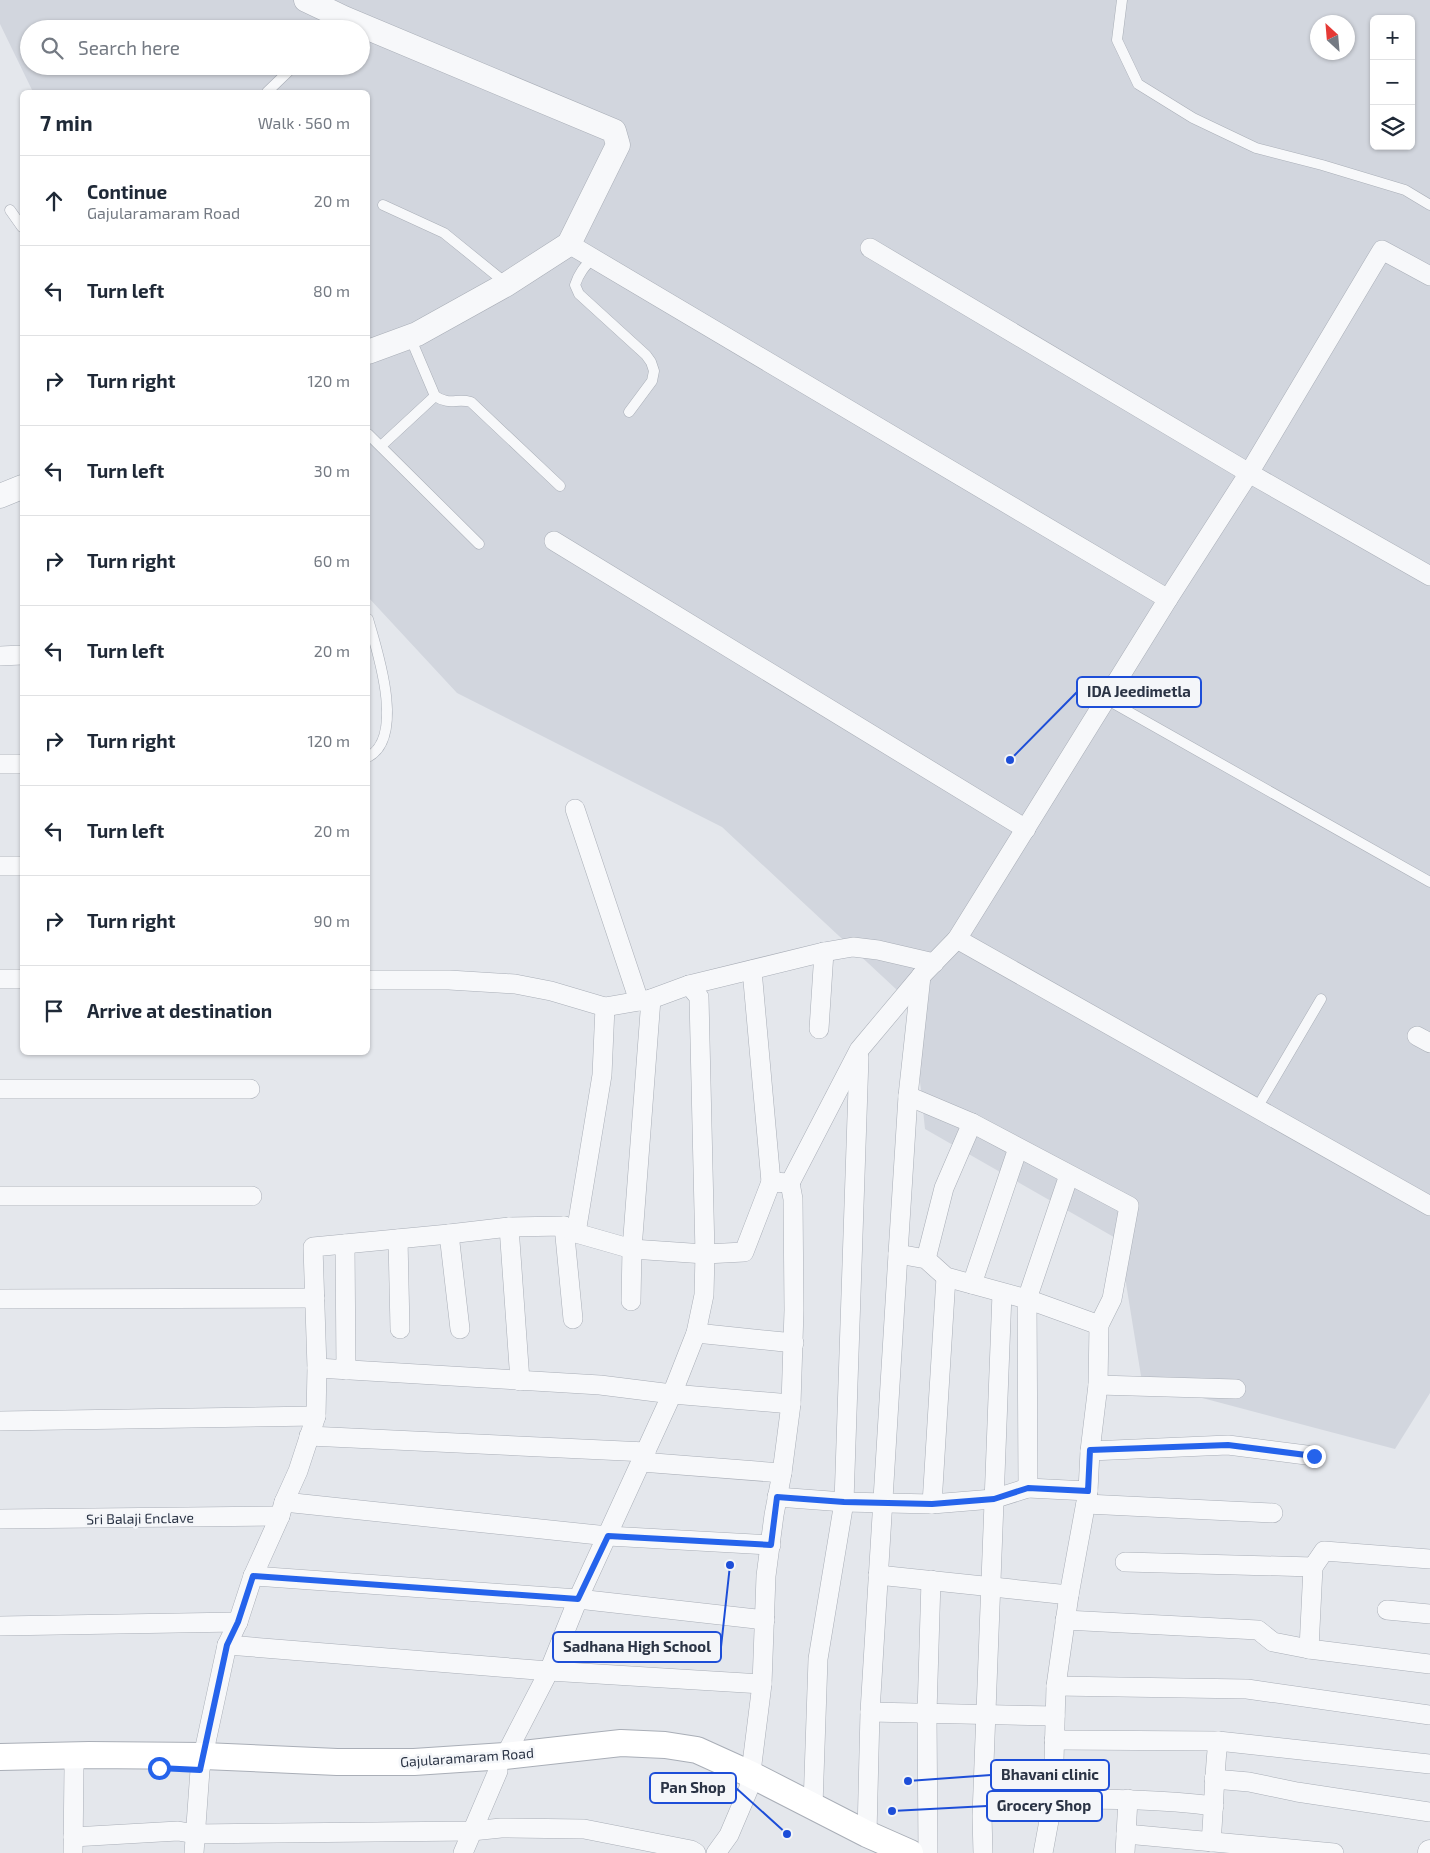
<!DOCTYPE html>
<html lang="en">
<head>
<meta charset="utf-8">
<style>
  body { margin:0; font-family:"Exo 2",sans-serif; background:#f2f2f3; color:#1f2937 }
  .controls { position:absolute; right:15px; top:15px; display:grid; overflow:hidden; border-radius:8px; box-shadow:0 1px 4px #0004 }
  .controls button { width:45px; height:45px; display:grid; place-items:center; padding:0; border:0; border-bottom:1px solid #e0e1e3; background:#fff; color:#1f2937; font:25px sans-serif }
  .compass { position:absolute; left:1310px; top:15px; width:45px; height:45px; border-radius:50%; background:#fff; box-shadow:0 1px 4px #0004; rotate:334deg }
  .stop { position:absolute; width:15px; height:15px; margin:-11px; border:4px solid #2563eb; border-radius:50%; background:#fff }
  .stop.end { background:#2563eb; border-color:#fff; box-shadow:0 1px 5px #0008 }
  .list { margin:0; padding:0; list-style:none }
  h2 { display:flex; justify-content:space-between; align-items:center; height:65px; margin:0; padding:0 20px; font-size:21px }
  h2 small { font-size:16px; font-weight:400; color:#747a83 }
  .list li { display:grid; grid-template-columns:32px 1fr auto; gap:15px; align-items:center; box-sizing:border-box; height:90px; padding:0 20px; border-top:1px solid #e0e1e3 }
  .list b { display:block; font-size:19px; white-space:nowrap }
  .list p { margin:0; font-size:16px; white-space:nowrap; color:#747a83 }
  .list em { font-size:16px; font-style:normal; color:#747a83 }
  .icon { flex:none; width:28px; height:28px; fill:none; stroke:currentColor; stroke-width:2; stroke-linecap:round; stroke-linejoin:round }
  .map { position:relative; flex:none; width:1430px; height:1853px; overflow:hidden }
  .search { position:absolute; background:#fff; box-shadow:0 1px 4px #0004; left:20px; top:20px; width:350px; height:55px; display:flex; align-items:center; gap:12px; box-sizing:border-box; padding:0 18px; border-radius:28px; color:#747a83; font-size:19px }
  .panel { position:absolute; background:#fff; box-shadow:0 1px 4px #0004; left:20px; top:90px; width:350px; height:965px; border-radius:8px }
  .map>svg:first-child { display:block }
</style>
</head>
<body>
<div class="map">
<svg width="1430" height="1853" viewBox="0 0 1430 1853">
  <rect width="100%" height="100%" fill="#e4e7ec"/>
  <path fill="#d2d6de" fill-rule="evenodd" d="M0 0H1430V1393L1395 1449 1142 1382 1119 1240 925 1129 912 1004 722 827 457 693 368 597V92H33L0 24ZM1374 19H1411V146H1374ZM1318 22H1348V52H1318ZM29 29H361V66H29Z"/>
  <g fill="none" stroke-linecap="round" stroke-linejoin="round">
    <defs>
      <g id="service">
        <polyline points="1122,0 1117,40 1138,84 1193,118 1256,148 1322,165 1405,190 1430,205"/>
        <polyline points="267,92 294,66"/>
        <polyline points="383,205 444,233 507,284"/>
        <polyline points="10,210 22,227"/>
        <path d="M593 258C584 267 579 273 575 285L579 294 646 355 651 362 654 371 652 381 629 412"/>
        <path d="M410 337 435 396C450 406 456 398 471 402L560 486"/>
        <polyline points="368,434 479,544"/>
        <polyline points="381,446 435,396"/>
        <path d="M368 619C377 650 406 737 368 757"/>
        <polyline points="1106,699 1430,882"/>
        <polyline points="1257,1108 1321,999"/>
      </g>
      <g id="minor">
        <polyline points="569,244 1168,599"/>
        <polyline points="870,248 1249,473 1430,576"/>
        <polyline points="554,541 1026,829"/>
        <polyline points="0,656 22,655"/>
        <polyline points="0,764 22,764"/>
        <polyline points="575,809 639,1001"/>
        <polyline points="0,866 22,866"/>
        <polyline points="957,939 1430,1206"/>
        <polyline points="752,970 771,1182"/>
        <polyline points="0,979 22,979"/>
        <polyline points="368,980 449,980 515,984 551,991 605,1007 651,999 689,985 824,952 853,947 878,950 934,963"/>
        <polyline points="819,1029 824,952"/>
        <polyline points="1417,1036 1430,1043"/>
        <polyline points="859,1057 844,1502 932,1504 993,1499 1028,1488"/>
        <polyline points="0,1089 250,1089"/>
        <polyline points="908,1096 972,1123 1129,1206 1112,1299 1099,1325 1098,1385 1090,1451 1088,1491 1069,1595 1056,1686 1053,1799 1043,1853"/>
        <polyline points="1069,1175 1027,1299 1028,1488 1088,1491"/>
        <polyline points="0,1196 252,1196"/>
        <polyline points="564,1226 573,1319"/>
        <polyline points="509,1227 520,1381"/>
        <polyline points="576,1233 602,1075 605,1007"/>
        <polyline points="449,1234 460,1329"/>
        <polyline points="398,1239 400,1329"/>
        <polyline points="345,1244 346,1370"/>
        <polyline points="898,1254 926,1259 946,1277 1027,1299 1099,1325"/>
        <polyline points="926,1259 944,1188 972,1123"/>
        <polyline points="972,1284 1018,1148"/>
        <polyline points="0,1299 315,1298"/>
        <polyline points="631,1301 632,1249 651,999"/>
        <polyline points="696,1333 794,1343"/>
        <polyline points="317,1368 600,1385 672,1394 791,1404"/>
        <polyline points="1098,1385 1236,1389"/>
        <polyline points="0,1421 316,1416"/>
        <polyline points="309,1436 646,1452"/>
        <polyline points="1090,1451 1228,1445 1314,1456"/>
        <polyline points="641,1462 782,1473"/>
        <polyline points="777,1497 844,1502 818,1659 813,1806"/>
        <polyline points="284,1502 608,1536 771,1545"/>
        <polyline points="932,1504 946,1277"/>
        <polyline points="1086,1504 1273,1513"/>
        <polyline points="0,1519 280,1516"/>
        <polyline points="1125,1562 1313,1567 1324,1551 1430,1559"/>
        <polyline points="878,1575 1069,1595"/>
        <polyline points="253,1576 578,1599 765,1620"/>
        <polyline points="1387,1610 1430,1614"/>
        <polyline points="1065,1620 1258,1630 1273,1642 1309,1649 1430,1664"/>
        <polyline points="0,1626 238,1622"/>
        <polyline points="227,1645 549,1671 762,1684"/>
        <polyline points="1309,1649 1313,1567"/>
        <polyline points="1056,1686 1247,1689 1430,1715"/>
        <polyline points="870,1712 1055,1716"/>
        <polyline points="1054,1740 1218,1741 1430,1764"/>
        <polyline points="505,1756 549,1671 578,1599 672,1394 696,1333 704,1295 705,1254 699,997 689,985"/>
        <polyline points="1214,1779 1249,1782 1297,1792 1430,1812"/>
        <path d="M1053 1799C1107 1799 1160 1799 1214 1806"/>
        <polyline points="867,1834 870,1712 898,1254 908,1096 921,976"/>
        <polyline points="1126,1834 1334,1853"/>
        <polyline points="73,1837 178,1831 195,1834 472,1831 501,1828 584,1829 691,1850 696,1853"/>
        <path d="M1211 1842C1214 1808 1214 1775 1218 1741"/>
        <polyline points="73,1853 74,1767"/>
        <polyline points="194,1853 200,1770 227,1645 238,1622 253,1576 280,1516 284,1502 298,1471 316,1416 317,1368 313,1247 449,1234 509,1227 564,1226 576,1233 632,1249 705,1254 744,1252 771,1182 790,1183 859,1050 921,976 957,939 1168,599 1249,473 1382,250 1430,276"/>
        <polyline points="463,1853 498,1771"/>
        <polyline points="716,1853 729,1835 749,1788 762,1684 766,1576 774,1515 782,1473 791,1404 794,1310 793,1199 790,1183"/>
        <polyline points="928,1853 927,1713 931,1580"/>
        <polyline points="983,1853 982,1816 1002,1293"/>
        <polyline points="1125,1853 1128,1799"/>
      </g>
      <g id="tertiary">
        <polyline points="306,0 344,18 614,131 618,145 569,244 507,284 417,334 368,352"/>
        <polyline points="0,496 22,487"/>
        <polyline points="1430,1853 1430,1852"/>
      </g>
      <polyline id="secondary" points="0,1757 89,1755 204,1756 337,1762 414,1762 505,1756 621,1743 665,1745 697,1750 750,1774 867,1834 910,1853"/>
    </defs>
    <use href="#service" stroke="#a9aeb7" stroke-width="11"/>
    <use href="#minor" stroke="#a9aeb7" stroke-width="20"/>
    <use href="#tertiary" stroke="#a9aeb7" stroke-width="25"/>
    <use href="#secondary" stroke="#a9aeb7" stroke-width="28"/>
    <use href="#service" stroke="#f7f8fa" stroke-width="10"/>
    <use href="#minor" stroke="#f7f8fa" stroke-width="19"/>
    <use href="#tertiary" stroke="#f7f8fa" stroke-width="24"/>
    <use href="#secondary" stroke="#fff" stroke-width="26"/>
  </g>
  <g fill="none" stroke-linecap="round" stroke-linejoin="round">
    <polyline stroke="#2563eb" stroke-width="6" points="159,1768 200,1770 227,1645 238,1622 253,1576 578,1599 608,1536 771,1545 777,1497 844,1502 932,1504 994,1499 1028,1488 1088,1491 1090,1450 1228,1445 1314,1456"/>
  </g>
  <g text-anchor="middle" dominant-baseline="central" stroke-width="5" stroke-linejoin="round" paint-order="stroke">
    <g font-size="14" fill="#2b3445" stroke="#f4f6f9">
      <text transform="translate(140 1518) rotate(-1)">Sri Balaji Enclave</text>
      <text transform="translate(467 1757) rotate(-4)">Gajularamaram Road</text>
    </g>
  </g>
  <path fill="none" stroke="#1d4ed8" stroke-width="2" d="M1010 760L1077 692M730 1565L721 1647M908 1781L991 1775M787 1834L736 1788M892 1811L987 1806"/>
  <g fill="#1d4ed8" stroke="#f4f6f9" stroke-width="2">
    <circle cx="1010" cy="760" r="5"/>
    <circle cx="730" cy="1565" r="5"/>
    <circle cx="908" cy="1781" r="5"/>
    <circle cx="787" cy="1834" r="5"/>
    <circle cx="892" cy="1811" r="5"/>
  </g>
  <g fill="#f4f6f9" stroke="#1d4ed8" stroke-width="2">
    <rect x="1077" y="677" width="124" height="30" rx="5"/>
    <rect x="553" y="1632" width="168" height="30" rx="5"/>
    <rect x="991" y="1760" width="118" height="30" rx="5"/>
    <rect x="650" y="1773" width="86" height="30" rx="5"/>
    <rect x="987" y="1791" width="115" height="30" rx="5"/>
  </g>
  <g font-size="15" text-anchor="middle" font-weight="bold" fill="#2b3445">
    <text x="1139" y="697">IDA Jeedimetla</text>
    <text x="637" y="1652">Sadhana High School</text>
    <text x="1050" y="1780">Bhavani clinic</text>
    <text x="693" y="1793">Pan Shop</text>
    <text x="1044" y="1811">Grocery Shop</text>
  </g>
</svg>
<div class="controls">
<button>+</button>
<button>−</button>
<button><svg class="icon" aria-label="layers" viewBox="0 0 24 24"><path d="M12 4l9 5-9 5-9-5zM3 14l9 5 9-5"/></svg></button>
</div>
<svg class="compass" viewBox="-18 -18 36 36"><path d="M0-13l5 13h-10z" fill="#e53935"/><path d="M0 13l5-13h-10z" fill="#747a83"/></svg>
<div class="stop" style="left:159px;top:1768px"></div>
<div class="stop end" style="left:1314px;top:1456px"></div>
<div class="search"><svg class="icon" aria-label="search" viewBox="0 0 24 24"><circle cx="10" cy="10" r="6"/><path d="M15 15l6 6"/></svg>Search here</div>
<section class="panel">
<h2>7 min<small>Walk · 560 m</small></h2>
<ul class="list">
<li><svg class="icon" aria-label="ahead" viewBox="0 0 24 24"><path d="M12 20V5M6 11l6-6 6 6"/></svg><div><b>Continue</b><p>Gajularamaram Road</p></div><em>20 m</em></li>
<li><svg class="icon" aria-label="left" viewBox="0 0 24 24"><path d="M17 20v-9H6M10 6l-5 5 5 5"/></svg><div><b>Turn left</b></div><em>80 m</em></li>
<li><svg class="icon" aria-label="right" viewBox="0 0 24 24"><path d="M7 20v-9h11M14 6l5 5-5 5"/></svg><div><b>Turn right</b></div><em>120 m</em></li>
<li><svg class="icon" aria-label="left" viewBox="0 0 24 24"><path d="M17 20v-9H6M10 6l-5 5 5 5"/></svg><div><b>Turn left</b></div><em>30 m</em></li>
<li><svg class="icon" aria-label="right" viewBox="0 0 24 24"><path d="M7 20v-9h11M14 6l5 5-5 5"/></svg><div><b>Turn right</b></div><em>60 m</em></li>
<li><svg class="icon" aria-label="left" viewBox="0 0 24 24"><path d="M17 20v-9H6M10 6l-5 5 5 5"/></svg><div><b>Turn left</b></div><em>20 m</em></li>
<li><svg class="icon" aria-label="right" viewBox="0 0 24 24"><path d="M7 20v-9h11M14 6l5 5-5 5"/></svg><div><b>Turn right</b></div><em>120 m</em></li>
<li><svg class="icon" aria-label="left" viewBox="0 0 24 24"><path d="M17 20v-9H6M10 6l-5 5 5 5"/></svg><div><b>Turn left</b></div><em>20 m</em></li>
<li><svg class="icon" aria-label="right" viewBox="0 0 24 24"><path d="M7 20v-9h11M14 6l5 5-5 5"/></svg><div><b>Turn right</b></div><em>90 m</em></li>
<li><svg class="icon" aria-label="arrive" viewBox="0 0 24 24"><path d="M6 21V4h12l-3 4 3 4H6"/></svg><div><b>Arrive at destination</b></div></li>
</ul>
</section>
</div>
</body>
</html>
